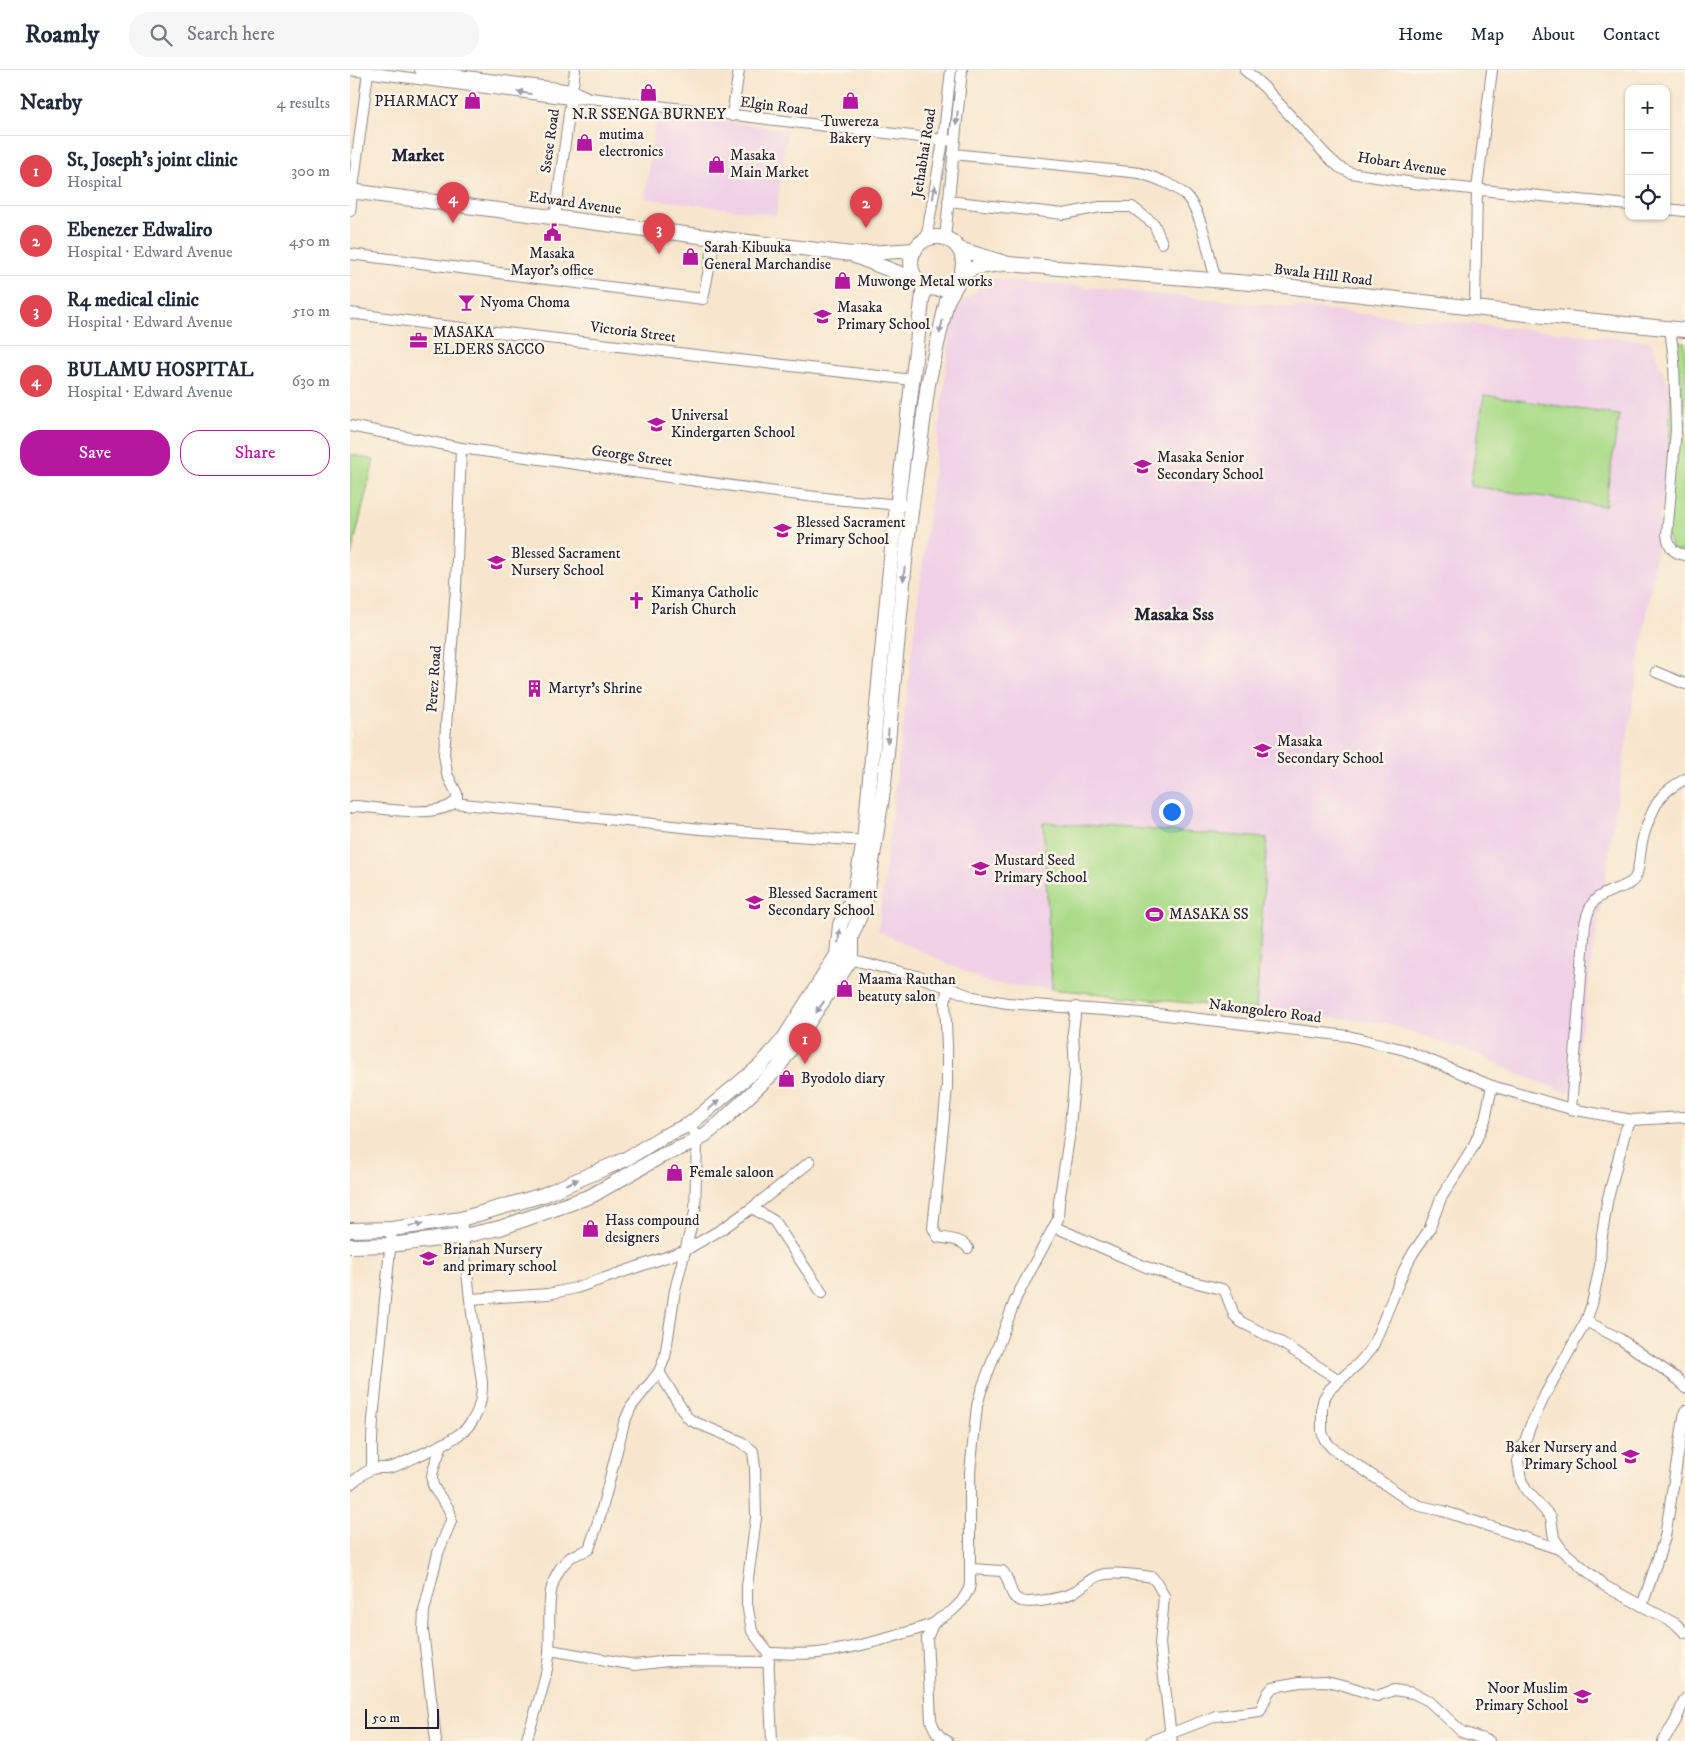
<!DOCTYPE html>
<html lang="en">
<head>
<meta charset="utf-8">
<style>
  body { margin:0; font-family:"IM FELL DW Pica",serif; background:#f6f6f7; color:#1f2937 }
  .controls { position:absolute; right:15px; top:15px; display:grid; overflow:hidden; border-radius:10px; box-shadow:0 1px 4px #0004 }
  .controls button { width:45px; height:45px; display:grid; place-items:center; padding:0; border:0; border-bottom:1px solid #e0e1e3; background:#fff; color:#1f2937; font:25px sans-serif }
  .scale { position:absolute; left:15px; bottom:12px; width:74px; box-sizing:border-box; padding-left:5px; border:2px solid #22223b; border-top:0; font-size:14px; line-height:18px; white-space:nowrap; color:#22223b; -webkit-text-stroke:4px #fcf5e5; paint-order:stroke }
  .you { position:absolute; left:821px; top:741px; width:18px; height:18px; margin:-12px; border:4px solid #fff; border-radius:50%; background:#1a73e8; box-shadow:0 0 0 8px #1a73e833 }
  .badge { display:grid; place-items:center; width:32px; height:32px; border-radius:50%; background:#b5179e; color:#fff; font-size:16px; font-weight:700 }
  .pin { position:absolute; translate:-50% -41px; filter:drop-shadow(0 1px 2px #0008) }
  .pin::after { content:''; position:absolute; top:26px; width:18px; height:15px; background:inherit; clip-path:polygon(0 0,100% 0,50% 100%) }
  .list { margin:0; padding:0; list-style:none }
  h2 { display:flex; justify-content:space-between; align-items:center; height:65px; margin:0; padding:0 20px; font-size:21px }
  h2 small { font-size:16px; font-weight:400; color:#747a83 }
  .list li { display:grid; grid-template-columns:32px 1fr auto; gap:15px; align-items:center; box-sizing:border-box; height:70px; padding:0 20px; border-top:1px solid #e0e1e3 }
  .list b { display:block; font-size:19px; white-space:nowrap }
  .list p { margin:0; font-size:16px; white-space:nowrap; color:#747a83 }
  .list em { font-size:16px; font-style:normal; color:#747a83 }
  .actions { display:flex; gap:10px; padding:15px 20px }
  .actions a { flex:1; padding:11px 0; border:1px solid #b5179e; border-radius:20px; text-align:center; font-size:18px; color:#b5179e }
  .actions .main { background:#b5179e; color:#fff }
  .icon { flex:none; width:28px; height:28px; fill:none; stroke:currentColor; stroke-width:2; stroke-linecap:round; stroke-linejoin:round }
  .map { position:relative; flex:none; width:1335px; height:1671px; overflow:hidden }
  header { display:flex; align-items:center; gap:30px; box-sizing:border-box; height:70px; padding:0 25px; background:#fff; border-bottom:1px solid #e0e1e3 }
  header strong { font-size:24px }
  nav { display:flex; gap:28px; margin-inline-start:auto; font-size:18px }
  .search { width:350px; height:45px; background:#f6f6f7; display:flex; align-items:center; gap:12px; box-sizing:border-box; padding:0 18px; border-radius:20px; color:#747a83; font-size:19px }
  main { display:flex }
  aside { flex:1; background:#fff }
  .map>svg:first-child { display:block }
</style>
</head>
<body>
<header>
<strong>Roamly</strong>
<div class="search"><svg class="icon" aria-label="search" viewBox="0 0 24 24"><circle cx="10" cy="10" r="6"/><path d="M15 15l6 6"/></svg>Search here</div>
<nav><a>Home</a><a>Map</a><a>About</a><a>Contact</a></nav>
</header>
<main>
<aside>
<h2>Nearby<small>4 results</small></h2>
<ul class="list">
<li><span class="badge" style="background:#e0444e">1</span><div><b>St, Joseph's joint clinic</b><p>Hospital</p></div><em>300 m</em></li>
<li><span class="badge" style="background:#e0444e">2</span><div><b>Ebenezer Edwaliro</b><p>Hospital · Edward Avenue</p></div><em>450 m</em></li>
<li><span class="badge" style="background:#e0444e">3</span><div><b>R4 medical clinic</b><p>Hospital · Edward Avenue</p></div><em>510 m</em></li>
<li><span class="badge" style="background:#e0444e">4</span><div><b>BULAMU HOSPITAL</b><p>Hospital · Edward Avenue</p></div><em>630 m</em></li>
</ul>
<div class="actions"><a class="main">Save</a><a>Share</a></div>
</aside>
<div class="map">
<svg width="1335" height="1671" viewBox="0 0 1335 1671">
  <rect width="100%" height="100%" fill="#fcf5e5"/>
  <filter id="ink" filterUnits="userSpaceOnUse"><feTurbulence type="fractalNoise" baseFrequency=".02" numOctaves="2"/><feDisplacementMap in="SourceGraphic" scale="10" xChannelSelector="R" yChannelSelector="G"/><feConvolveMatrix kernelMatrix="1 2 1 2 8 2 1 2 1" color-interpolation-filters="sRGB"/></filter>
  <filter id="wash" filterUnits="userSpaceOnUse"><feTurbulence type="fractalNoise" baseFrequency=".0096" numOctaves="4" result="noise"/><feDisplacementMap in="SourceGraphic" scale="20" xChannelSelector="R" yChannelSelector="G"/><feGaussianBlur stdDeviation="1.12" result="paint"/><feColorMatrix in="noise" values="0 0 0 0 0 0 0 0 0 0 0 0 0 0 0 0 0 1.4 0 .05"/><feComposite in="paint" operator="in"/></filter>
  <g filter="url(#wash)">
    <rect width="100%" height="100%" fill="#f7e6cd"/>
    <g fill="#efd0e6">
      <polygon points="306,43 437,60 426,145 295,128"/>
      <polygon points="639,208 1300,271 1319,316 1321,354 1304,499 1221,1024 1164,1002 1131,986 1036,953 639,913 528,861 603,242"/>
    </g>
    <g fill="#aadb89" stroke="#667e62">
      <polygon points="1322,271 1335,272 1335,481 1323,480 1317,465"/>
      <polygon points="1134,325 1269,345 1255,436 1120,416"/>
      <polygon points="0,384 24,390 0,490"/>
      <polygon points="693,752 917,768 906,940 702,919"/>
    </g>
  </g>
  <g filter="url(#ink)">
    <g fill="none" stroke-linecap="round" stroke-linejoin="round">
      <defs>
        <g id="minor">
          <polyline points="0,0 220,29 240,28 604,71"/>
          <polyline points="70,0 222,20 237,27"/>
          <polyline points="895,0 914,17 977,86 989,97 1001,103 1063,113 1279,135"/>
          <polyline points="382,46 389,0"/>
          <path d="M603 84 790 103C805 108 827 115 838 128 854 149 859 186 866 211"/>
          <polyline points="598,131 714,144 750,137 782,137 804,154 812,173"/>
          <polyline points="1316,139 1335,141"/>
          <polyline points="0,141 18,2"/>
          <polyline points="205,147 225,0"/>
          <polyline points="595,168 612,0"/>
          <polyline points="576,170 593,71 601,0"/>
          <polyline points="0,184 353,229 365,168"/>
          <polyline points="1125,238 1127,119 1142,0"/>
          <polyline points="0,243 86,255 563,310"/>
          <path d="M1320 258 1324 290 1326 360 1317 465C1319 477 1323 483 1335 485"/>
          <polyline points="0,356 111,378 433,423 483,429 562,436"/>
          <polyline points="1306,602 1335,614"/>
          <polyline points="104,733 351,759 514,771"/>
          <path d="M0 738 6 736C32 738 89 750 107 730V724L97 704 94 684 106 518 111 378"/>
          <polyline points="495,888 567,906 623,927 657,933 807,944 998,966 1055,980 1142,1016 1221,1039 1282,1050 1335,1047"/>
          <path d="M598 917 595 932 597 976V1017L583 1158 588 1167C598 1169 612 1169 618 1178"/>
          <polyline points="1142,1016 1135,1050 1123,1077 1091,1128 1079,1160 1063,1183 1054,1200 1023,1276 1010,1292 980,1319 974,1328 972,1336 972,1362 975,1370 982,1378 1058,1430 1070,1436 1093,1441 1212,1480"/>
          <path d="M1221 1039 1235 854C1240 830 1246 826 1269 818 1276 815 1281 814 1285 808 1290 799 1289 788 1291 778 1293 763 1303 736 1313 725 1319 718 1327 714 1335 709"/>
          <polyline points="1282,1050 1276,1059 1257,1132 1251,1172 1250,1195 1242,1234 1236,1251 1196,1323 1180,1357 1168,1391 1171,1410 1176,1420 1201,1447 1204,1468 1212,1480 1255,1516 1326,1554 1335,1563"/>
          <polyline points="402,1138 424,1151 472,1223"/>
          <polyline points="705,1157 796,1197 843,1212 872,1219 875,1221 884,1245 891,1252 932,1273 989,1310"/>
          <polyline points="120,1229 198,1224 226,1218 334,1181 372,1159 402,1138 460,1092"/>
          <polyline points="1236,1251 1270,1269 1329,1310 1335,1318"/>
          <polyline points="309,1302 337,1347 342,1351 390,1371 403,1381 405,1398 406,1448 397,1516 397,1534 402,1561 418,1583 422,1671"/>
          <polyline points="22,1399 22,1370 23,1350 42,1159"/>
          <path d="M0 1414C7 1409 14 1402 22 1399 28 1397 36 1399 42 1397 52 1394 63 1388 74 1383 109 1368 133 1355 132 1312L120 1229 111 1149"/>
          <path d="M621 1499 652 1501C661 1508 658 1526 669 1530 677 1535 713 1528 722 1523 733 1517 742 1506 755 1504 770 1502 787 1505 802 1507L807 1513 814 1526 810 1574 820 1658 819 1663 822 1671"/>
          <polyline points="1292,1536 1315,1467 1335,1341"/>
          <polyline points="200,1580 285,1595 318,1591 419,1592"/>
          <path d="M418 1583C434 1583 451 1585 468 1583 507 1578 545 1567 583 1554"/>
          <path d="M86 1671 73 1560 74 1541 88 1483 101 1451C103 1434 82 1425 82 1409 81 1401 89 1384 92 1375"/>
          <path d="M176 1671C184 1645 194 1619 198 1593 204 1557 188 1513 221 1487 226 1484 233 1482 239 1479L251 1443 274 1353 281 1337 309 1302 315 1287 325 1220 345 1142 347 1071 340 1054"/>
          <path d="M597 1671C588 1667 584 1660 581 1650L577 1568 583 1554 589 1549 602 1541 612 1531 619 1519 620 1513V1402L627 1336 631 1321 666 1228 708 1149 709 1132 719 1068 725 1001 723 962 726 937"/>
          <polyline points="801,1671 866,1646 910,1641 918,1623 923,1617 950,1612 976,1611 997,1616 1027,1626 1044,1620 1063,1623 1079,1631 1112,1662 1139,1671"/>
          <polyline points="1313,1671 1325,1652 1335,1629"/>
        </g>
        <g id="tertiary">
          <polyline points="0,121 365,168 502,184 565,180"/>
          <circle cx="587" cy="193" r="26"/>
          <polyline points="609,179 658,194 926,215 1185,245 1335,260"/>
          <polyline points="505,186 566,210"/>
          <polyline points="612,203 627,197 652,194"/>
          <polyline points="0,1160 42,1159 111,1149 193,1125 276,1089 312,1067 340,1054 410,996 433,970 487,885 490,855 504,825 514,771 542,478 574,215"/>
          <polyline points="0,1176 40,1175 113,1166 150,1158 241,1126 311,1086 347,1071 369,1054 427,999 501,889 501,867 516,831 534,714 556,480 578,314 597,231 608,212"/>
        </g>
      </defs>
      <use href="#minor" stroke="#8c8484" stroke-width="12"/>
      <use href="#tertiary" stroke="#8c8484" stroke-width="16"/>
      <use href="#minor" stroke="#fff" stroke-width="10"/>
      <use href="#tertiary" stroke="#fff" stroke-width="14"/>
    </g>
    <defs><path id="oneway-solid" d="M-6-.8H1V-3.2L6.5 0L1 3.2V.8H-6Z" transform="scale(1.25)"/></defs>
    <g fill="#9c9ca7">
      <use href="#oneway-solid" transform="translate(174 23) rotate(-172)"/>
      <use href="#oneway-solid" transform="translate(607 48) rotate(96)"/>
      <use href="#oneway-solid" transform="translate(584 122) rotate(-80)"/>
      <use href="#oneway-solid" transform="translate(591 257) rotate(103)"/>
      <use href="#oneway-solid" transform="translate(554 504) rotate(95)"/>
      <use href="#oneway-solid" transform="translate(538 666) rotate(95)"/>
      <use href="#oneway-solid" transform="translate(489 866) rotate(-83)"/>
      <use href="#oneway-solid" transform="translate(470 937) rotate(125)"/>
      <use href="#oneway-solid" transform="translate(364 1035) rotate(-39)"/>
      <use href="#oneway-solid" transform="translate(222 1112) rotate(-23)"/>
      <use href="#oneway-solid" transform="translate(66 1155) rotate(-8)"/>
    </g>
  </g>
  <defs>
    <symbol id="shop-bare" viewBox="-9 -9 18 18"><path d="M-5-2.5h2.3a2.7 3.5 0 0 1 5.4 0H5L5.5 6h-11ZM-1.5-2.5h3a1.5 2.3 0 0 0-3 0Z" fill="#b5179e" stroke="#fcf5e5" stroke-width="2.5" paint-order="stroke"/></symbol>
    <symbol id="civic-bare" viewBox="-9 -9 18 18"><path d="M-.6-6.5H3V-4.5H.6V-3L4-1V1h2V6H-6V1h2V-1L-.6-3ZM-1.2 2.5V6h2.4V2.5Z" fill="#b5179e" stroke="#fcf5e5" stroke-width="2.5" paint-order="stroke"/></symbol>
    <symbol id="bar-bare" viewBox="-9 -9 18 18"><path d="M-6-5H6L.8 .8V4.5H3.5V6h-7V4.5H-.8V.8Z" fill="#b5179e" stroke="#fcf5e5" stroke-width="2.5" paint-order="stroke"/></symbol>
    <symbol id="school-bare" viewBox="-9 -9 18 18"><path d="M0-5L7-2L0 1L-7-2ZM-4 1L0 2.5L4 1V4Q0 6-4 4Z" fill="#b5179e" stroke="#fcf5e5" stroke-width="2.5" paint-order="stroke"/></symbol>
    <symbol id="office-bare" viewBox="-9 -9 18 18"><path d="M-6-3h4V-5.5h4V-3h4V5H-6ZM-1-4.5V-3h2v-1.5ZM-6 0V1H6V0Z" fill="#b5179e" stroke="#fcf5e5" stroke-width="2.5" paint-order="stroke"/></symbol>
    <symbol id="church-bare" viewBox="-9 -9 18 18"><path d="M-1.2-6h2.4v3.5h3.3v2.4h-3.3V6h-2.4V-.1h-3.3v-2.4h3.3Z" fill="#b5179e" stroke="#fcf5e5" stroke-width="2.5" paint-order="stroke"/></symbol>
    <symbol id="building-bare" viewBox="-9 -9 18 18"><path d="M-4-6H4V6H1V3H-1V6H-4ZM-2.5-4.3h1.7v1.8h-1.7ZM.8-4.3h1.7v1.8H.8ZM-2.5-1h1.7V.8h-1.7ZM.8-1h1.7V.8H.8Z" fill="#b5179e" stroke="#fcf5e5" stroke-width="2.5" paint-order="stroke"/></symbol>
    <symbol id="stadium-bare" viewBox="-9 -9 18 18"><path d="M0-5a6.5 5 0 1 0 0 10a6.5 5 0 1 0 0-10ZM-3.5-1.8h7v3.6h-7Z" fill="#b5179e" stroke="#fcf5e5" stroke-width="2.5" paint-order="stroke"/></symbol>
  </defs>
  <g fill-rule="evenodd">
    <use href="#shop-bare" x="286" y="10" width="25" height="25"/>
    <use href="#shop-bare" x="488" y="18" width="25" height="25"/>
    <use href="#shop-bare" x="110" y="18" width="25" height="25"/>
    <use href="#shop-bare" x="222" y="60" width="25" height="25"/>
    <use href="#shop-bare" x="354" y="82" width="25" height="25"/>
    <use href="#civic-bare" x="190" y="150" width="25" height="25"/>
    <use href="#shop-bare" x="328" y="174" width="25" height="25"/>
    <use href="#shop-bare" x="480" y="198" width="25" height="25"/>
    <use href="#bar-bare" x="104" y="220" width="25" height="25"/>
    <use href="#school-bare" x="460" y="234" width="25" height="25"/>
    <use href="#office-bare" x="56" y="258" width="25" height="25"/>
    <use href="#school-bare" x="294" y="342" width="25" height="25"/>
    <use href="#school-bare" x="780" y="384" width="25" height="25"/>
    <use href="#school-bare" x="420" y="448" width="25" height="25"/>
    <use href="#school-bare" x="134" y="480" width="25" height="25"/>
    <use href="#church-bare" x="274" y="518" width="25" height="25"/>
    <use href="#building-bare" x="172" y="606" width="25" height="25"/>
    <use href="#school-bare" x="900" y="668" width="25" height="25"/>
    <use href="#school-bare" x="618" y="786" width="25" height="25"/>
    <use href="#school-bare" x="392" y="820" width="25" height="25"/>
    <use href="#stadium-bare" x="792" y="832" width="25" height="25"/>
    <use href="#shop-bare" x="482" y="906" width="25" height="25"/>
    <use href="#shop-bare" x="424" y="996" width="25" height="25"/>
    <use href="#shop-bare" x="312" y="1090" width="25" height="25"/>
    <use href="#shop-bare" x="228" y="1146" width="25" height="25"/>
    <use href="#school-bare" x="66" y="1176" width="25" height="25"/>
    <use href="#school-bare" x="1268" y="1374" width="25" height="25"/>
    <use href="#school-bare" x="1220" y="1614" width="25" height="25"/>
  </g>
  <g text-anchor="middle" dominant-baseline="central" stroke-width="5" stroke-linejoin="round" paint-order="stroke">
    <g font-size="15" fill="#22223b" stroke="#fcf5e5" text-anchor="start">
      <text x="108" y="31" text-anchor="end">PHARMACY</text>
      <text x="299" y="44" text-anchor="middle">N.R SSENGA BURNEY</text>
      <text x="500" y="51" text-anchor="middle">Tuwereza<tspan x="500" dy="17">Bakery</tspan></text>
      <text x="249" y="64">mutima<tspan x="249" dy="17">electronics</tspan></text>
      <text x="380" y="85">Masaka<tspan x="380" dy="17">Main Market</tspan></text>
      <text x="354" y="177">Sarah Kibuuka<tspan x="354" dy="17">General Marchandise</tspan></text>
      <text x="202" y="183" text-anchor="middle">Masaka<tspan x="202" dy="17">Mayor's office</tspan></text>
      <text x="507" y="211">Muwonge Metal works</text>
      <text x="130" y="232">Nyoma Choma</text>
      <text x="487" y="237">Masaka<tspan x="487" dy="17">Primary School</tspan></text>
      <text x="83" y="262">MASAKA<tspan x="83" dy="17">ELDERS SACCO</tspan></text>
      <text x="321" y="345">Universal<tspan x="321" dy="17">Kindergarten School</tspan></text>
      <text x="807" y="387">Masaka Senior<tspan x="807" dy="17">Secondary School</tspan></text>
      <text x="446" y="452">Blessed Sacrament<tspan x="446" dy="17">Primary School</tspan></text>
      <text x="161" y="483">Blessed Sacrament<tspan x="161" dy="17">Nursery School</tspan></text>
      <text x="301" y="522">Kimanya Catholic<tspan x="301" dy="17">Parish Church</tspan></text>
      <text x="198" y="618">Martyr's Shrine</text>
      <text x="927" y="671">Masaka<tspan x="927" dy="17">Secondary School</tspan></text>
      <text x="644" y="790">Mustard Seed<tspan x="644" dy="17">Primary School</tspan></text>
      <text x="418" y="823">Blessed Sacrament<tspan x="418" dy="17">Secondary School</tspan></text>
      <text x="819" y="844">MASAKA SS</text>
      <text x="508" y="909">Maama Rauthan<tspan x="508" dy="17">beatuty salon</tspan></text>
      <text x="451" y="1008">Byodolo diary</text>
      <text x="339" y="1102">Female saloon</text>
      <text x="255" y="1150">Hass compound<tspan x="255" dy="17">designers</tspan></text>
      <text x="93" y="1179">Brianah Nursery<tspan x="93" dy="17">and primary school</tspan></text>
      <text x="1267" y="1377" text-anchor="end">Baker Nursery and<tspan x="1267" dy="17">Primary School</tspan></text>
      <text x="1218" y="1618" text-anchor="end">Noor Muslim<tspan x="1218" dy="17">Primary School</tspan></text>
    </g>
    <g font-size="15" fill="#22223b" stroke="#fcf5e5">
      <text transform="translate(424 36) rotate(7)">Elgin Road</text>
      <text transform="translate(200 71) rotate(-82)">Ssese Road</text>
      <text transform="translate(574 83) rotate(-81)">Jethabhai Road</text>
      <text transform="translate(1052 94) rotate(9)">Hobart Avenue</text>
      <text transform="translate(225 133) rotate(8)">Edward Avenue</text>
      <text transform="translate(973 205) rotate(7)">Bwala Hill Road</text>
      <text transform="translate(283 262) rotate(7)">Victoria Street</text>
      <text transform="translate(282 386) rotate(8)">George Street</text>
      <text transform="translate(84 609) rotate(-86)">Perez Road</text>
      <text transform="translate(915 941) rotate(7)">Nakongolero Road</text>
    </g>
    <g font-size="18" font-weight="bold" fill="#22223b" stroke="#fcf5e5">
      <text x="68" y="86">Market</text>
      <text x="824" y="545">Masaka Sss</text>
    </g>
  </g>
</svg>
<div class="controls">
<button>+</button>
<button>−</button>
<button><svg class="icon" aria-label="locate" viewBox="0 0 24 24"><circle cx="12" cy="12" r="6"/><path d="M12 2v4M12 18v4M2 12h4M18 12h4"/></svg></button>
</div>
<div class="scale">50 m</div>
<div class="you"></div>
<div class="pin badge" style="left:455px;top:994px;background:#e0444e">1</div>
<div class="pin badge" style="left:516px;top:158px;background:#e0444e">2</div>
<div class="pin badge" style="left:309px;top:184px;background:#e0444e">3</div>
<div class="pin badge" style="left:103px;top:153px;background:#e0444e">4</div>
</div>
</main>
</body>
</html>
